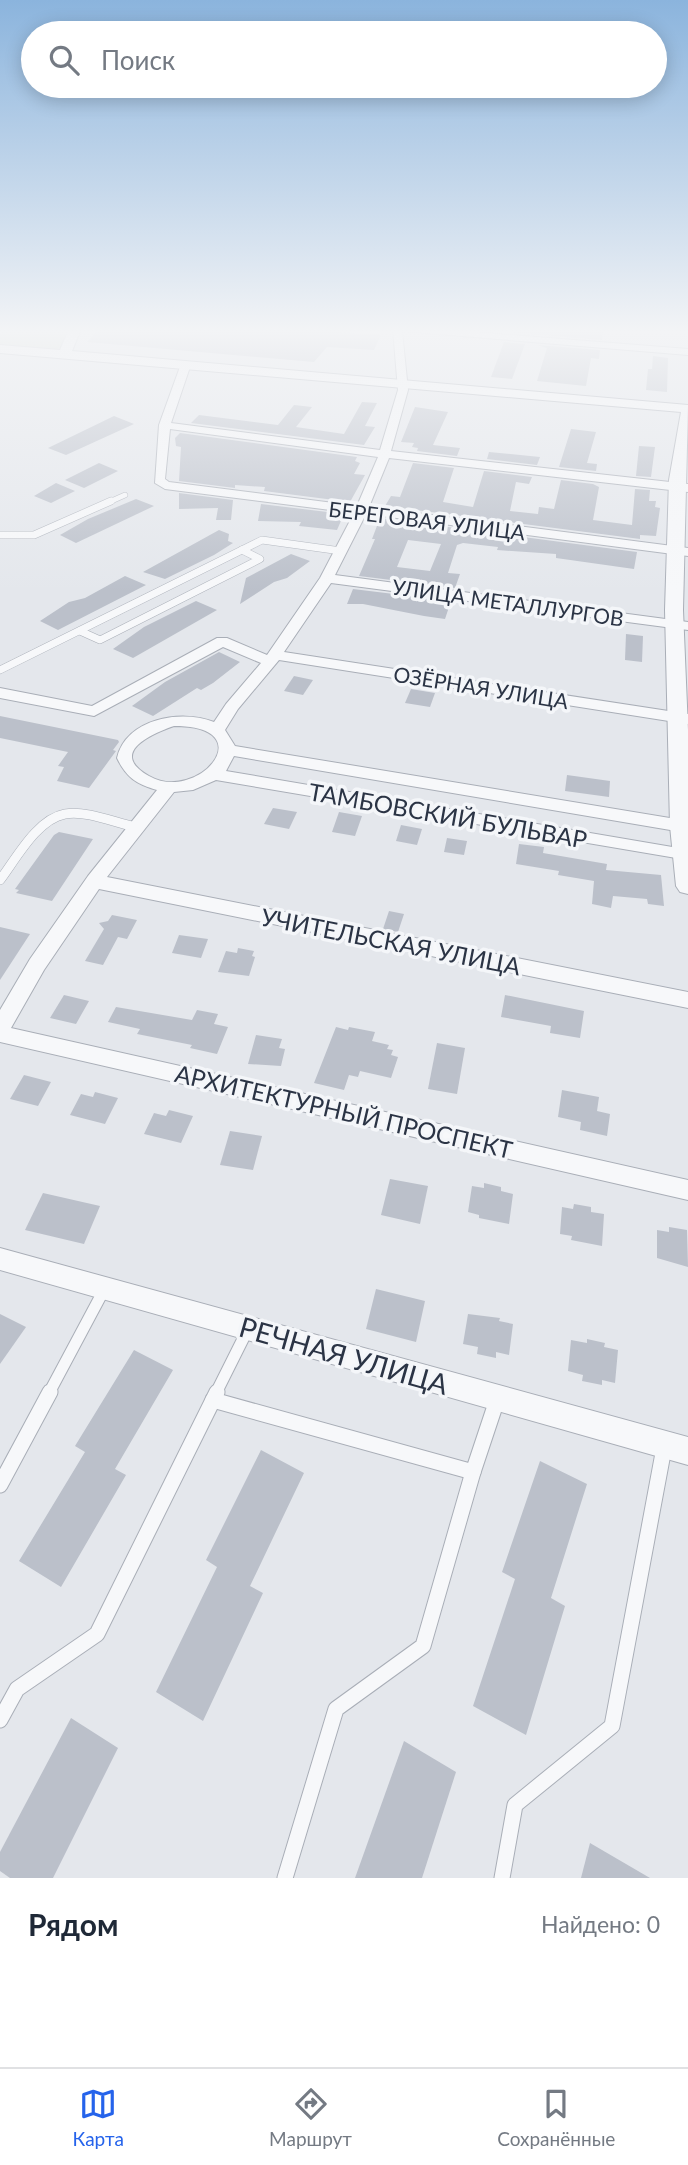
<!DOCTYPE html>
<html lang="ru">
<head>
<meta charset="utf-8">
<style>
  body { margin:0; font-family:Lato,sans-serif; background:#f2f2f3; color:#1f2937 }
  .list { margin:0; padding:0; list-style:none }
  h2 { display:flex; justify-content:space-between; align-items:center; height:91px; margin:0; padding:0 28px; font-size:30px }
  h2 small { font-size:23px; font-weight:400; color:#747a83 }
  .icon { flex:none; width:38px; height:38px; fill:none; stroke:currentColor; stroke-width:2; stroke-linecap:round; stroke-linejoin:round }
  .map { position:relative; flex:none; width:688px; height:1878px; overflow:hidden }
  .search { position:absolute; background:#fff; box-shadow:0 4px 18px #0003; left:21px; right:21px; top:21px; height:77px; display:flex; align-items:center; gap:18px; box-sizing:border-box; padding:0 24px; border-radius:38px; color:#747a83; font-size:26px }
  .sheet { height:189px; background:#fff }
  nav { display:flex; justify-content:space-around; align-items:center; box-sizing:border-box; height:98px; border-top:2px solid #e0e1e3; background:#fff; font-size:19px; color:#747a83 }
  nav a { display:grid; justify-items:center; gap:4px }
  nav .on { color:#2563eb }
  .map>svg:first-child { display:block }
</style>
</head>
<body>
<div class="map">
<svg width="688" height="1878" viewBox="0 0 688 1878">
  <rect width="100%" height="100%" fill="#e4e7ec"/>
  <polygon fill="#c9d6c5" points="4,329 69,329 60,348 55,350 0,345 0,336"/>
  <g fill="#bbc0ca" fill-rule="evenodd">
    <polygon points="99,329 295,329 381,335 374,350 327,347 314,362 87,342"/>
    <polygon points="497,329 551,329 603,331 602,340 496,331"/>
    <polygon points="504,342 525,344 512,379 491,377"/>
    <polygon points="537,345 600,350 599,359 591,358 586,386 537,381 547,348"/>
    <polygon points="653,356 668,358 667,392 646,390 648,369 652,369"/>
    <polygon points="362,402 377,403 365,426 375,427 364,445 191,423 199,415 278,425 294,405 312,407 296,427 344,434"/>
    <polygon points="415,407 448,412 433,445 460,448 457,456 417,451 418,448 412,447 414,443 401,442"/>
    <polygon points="114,416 134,424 66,455 48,448"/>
    <polygon points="571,429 596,432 587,463 597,464 596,471 559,467"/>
    <polygon points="180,433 357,457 355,461 360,463 354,474 365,475 350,502 264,491 265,487 235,485 235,488 179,481 181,447 176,446 175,438"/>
    <polygon points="639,446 655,447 651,477 636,476"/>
    <polygon points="489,452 540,457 537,465 487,459"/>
    <polygon points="99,463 118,471 84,488 65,480"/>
    <polygon points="413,463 454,468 443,502 473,507 484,471 532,477 529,484 516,482 510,511 538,514 539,507 554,509 561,480 593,484 599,487 593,520 632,525 635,489 650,490 649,501 656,501 655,507 660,508 656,536 640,535 640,539 385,506 391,496 400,497"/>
    <polygon points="56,483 75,491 51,503 34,496"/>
    <polygon points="179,493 233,500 231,520 216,520 218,508 179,509"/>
    <polygon points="136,499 154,506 76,543 60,535 88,519"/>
    <polygon points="261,504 344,514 337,530 299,526 301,522 258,521"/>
    <path d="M380 518 637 552 634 569 556 558V554L497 550 498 547 463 543 457 545 448 573 460 574 455 588 359 576 375 539H372ZM408 540 441 544 430 571 397 567Z"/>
    <polygon points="219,530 229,534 228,541 233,543 214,555 165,579 143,572"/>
    <polygon points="291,554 310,561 287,578 274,582 240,604 246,578"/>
    <polygon points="125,576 146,585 58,630 40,621 69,602 85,598"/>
    <polygon points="353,589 451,601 445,619 424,616 363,604 347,604"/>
    <polygon points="196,601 217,610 133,658 113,649 144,627"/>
    <polygon points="626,634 643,636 642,662 625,660"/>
    <polygon points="219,652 240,662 213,683 201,690 197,688 153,716 132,706 165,682"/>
    <polygon points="294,676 313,680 303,695 284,691"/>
    <polygon points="411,689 435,693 430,707 405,703"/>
    <polygon points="0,716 118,740 119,742 113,750 116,751 89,788 57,781 64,767 58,766 68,752 0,738"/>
    <polygon points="567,775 610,781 609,797 565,791"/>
    <polygon points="273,808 297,812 289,829 264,824"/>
    <polygon points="339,812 362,816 355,836 332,832"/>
    <polygon points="401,825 422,829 417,845 396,841"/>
    <polygon points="59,832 93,839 52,901 16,893 19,890 15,889 54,835"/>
    <polygon points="447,838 467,841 464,855 444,852"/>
    <polygon points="519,844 544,847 543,853 607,864 606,870 661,875 664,906 648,904 647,899 613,896 611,908 592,904 594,881 558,875 559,871 516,864"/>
    <polygon points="389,911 404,914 398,932 383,929"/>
    <polygon points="112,915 137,920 127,939 118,937 103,965 85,961 104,929 99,923 108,921"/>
    <polygon points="0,927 30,934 0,980"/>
    <polygon points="179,935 208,939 201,958 172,953"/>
    <polygon points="238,948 254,951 252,956 255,957 249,976 218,972 226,951 237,953"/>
    <polygon points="64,995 89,1001 76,1024 50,1018"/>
    <polygon points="505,995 584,1011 580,1038 550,1033 551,1026 501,1017"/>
    <polygon points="116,1007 192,1020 197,1010 218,1014 214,1024 228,1027 217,1054 190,1048 192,1045 137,1034 140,1029 108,1022"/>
    <polygon points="336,1027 348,1030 349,1027 375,1032 372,1041 389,1045 387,1049 393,1050 391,1055 398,1057 391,1078 360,1071 358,1077 349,1075 344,1090 314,1083"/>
    <polygon points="256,1035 282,1039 279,1048 285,1049 281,1066 248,1064"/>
    <polygon points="437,1043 465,1048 457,1094 428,1089"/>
    <polygon points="24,1075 51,1082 38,1106 10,1099"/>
    <polygon points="562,1090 599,1097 597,1111 610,1114 607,1136 580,1130 581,1122 558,1117"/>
    <polygon points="95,1092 118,1098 105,1124 70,1115 81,1094 93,1097"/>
    <polygon points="169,1110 193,1116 181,1143 144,1134 154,1113 166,1116"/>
    <polygon points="230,1131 262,1136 253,1170 220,1165"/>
    <polygon points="390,1179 428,1186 420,1224 381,1215"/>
    <polygon points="484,1183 501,1187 501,1191 513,1194 509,1224 479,1218 479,1215 468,1212 472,1186 484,1188"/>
    <polygon points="43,1193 100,1206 84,1244 25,1230"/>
    <polygon points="574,1204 591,1207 591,1212 604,1214 602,1246 571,1240 572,1236 560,1234 562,1207 573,1209"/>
    <polygon points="669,1227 687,1230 688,1267 657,1258 657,1230 669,1232"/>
    <polygon points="376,1289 425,1301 416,1342 366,1329"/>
    <polygon points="0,1314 26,1327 0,1364"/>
    <polygon points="468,1314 500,1318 499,1321 513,1324 509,1355 496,1352 496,1358 477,1354 478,1347 463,1344"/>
    <polygon points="587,1339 605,1343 604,1347 618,1350 615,1383 602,1380 602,1385 582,1381 583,1375 568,1371 571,1340 587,1343"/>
    <polygon points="134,1350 173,1370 115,1469 126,1475 61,1587 19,1561 85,1452 75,1446"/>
    <polygon points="261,1450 304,1473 250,1586 263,1593 203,1721 156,1692 217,1567 206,1560"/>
    <polygon points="540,1461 587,1484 551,1598 565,1606 526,1735 473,1706 515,1579 502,1572"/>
    <polygon points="71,1718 118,1748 53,1878 10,1878 0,1871 0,1852"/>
    <polygon points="404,1741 456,1772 422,1878 355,1878"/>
    <polygon points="590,1843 650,1878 581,1878"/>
  </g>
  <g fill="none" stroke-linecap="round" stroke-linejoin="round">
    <defs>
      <polyline id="service-far4" points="107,503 125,495"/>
      <g id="service-far3">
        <polyline points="0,535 34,535 111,501"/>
        <polyline points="80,631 100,640 260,559 242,550"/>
        <polyline points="0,670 262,540 341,551"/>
      </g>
      <path id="service-far2" d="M0 880C16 859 37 819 65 814 87 810 115 823 136 827"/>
      <g id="service-far1">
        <polyline points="49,1393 105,1288"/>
        <polyline points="216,1393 248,1329"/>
      </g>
      <g id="service">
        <polyline points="213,1400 473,1472 497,1400"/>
        <polyline points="0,1485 50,1392"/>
        <polyline points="0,1720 17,1689 97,1634 217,1392"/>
        <polyline points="285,1878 336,1709 423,1646 473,1472"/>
        <polyline points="502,1878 515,1805 612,1726 664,1448"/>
      </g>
      <g id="minor">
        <path d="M393 329H435L688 349V355L402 331 408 390 391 451 688 484V492L389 458 369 507 688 548V556L366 514 335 575 688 622V630L331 583 284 652 688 714V724L279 660 238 709 225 730 235 746 688 821V833L234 756 226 771 684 849 688 850V860L216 780 193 790 174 792 107 877 688 992V1008L99 889 44 970 11 1028 688 1180V1200L0 1042V1010L30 959 88 876 157 790C136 784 126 777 117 758 126 719 180 709 214 722L226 704 261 663 223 647 94 716 0 698V688L92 706 217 638H227L267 655 320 578 354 513 165 489 155 483 159 425 181 364 186 361 191 364 171 423 380 450 398 390ZM170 429 378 457 357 506 169 482 165 479ZM174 726C264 726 198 804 149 776 108 753 151 734 174 726Z"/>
        <polygon points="0,1248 688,1437 688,1465 0,1270"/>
      </g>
      <polygon id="tertiary" points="69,329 81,329 72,351 688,405 683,610 688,730 688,894 680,892 676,886 670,826 665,610 669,480 681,412 0,353 0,345 60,350"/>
    </defs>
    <use href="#service-far4" stroke="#a9aeb7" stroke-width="6"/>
    <use href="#service-far3" stroke="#a9aeb7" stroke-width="8"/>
    <use href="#service-far2" stroke="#a9aeb7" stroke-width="10"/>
    <use href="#service-far1" stroke="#a9aeb7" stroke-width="13"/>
    <use href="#service" stroke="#a9aeb7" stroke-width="17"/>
    <use href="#minor" stroke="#a9aeb7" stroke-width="2"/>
    <use href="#tertiary" stroke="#a9aeb7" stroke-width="2"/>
    <use href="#service-far4" stroke="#f7f8fa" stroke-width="5"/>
    <use href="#service-far3" stroke="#f7f8fa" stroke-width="7"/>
    <use href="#service-far2" stroke="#f7f8fa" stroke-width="9"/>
    <use href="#service-far1" stroke="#f7f8fa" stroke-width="11"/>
    <use href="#service" stroke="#f7f8fa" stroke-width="15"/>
    <use href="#minor" fill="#f7f8fa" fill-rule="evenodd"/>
    <use href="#tertiary" fill="#f7f8fa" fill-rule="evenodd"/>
  </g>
  <linearGradient id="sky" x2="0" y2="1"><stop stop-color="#8bb4dd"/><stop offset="0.56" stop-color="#f3f4f6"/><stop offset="1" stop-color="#f3f4f6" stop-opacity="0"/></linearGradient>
  <rect width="688" height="592" fill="url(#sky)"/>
  <g text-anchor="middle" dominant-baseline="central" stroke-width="7" stroke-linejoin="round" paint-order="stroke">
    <g font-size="21" fill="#2b3445" stroke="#f4f6f9">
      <text transform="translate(427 520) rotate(7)">БЕРЕГОВАЯ УЛИЦА</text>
      <text transform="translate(508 602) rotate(8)">УЛИЦА МЕТАЛЛУРГОВ</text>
      <text transform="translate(481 687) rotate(9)">ОЗЁРНАЯ УЛИЦА</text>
    </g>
    <g font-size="24" fill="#2b3445" stroke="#f4f6f9">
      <text transform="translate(448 815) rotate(10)">ТАМБОВСКИЙ БУЛЬВАР</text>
      <text transform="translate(391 941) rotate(11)">УЧИТЕЛЬСКАЯ УЛИЦА</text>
      <text transform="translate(344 1111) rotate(13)">АРХИТЕКТУРНЫЙ ПРОСПЕКТ</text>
    </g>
    <g font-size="28" fill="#2b3445" stroke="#f4f6f9">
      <text transform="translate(344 1355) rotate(16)">РЕЧНАЯ УЛИЦА</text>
    </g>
  </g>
</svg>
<div class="search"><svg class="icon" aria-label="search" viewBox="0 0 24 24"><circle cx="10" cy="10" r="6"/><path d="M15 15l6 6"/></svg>Поиск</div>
</div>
<section class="sheet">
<h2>Рядом<small>Найдено: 0</small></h2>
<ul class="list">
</ul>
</section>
<nav>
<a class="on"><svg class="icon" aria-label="map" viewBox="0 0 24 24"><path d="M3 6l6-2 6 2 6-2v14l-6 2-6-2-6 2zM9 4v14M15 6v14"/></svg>Карта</a>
<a><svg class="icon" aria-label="directions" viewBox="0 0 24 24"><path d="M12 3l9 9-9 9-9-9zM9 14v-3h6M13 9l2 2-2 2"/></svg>Маршрут</a>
<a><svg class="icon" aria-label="saved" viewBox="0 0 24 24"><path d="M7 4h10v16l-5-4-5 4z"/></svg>Сохранённые</a>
</nav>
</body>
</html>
